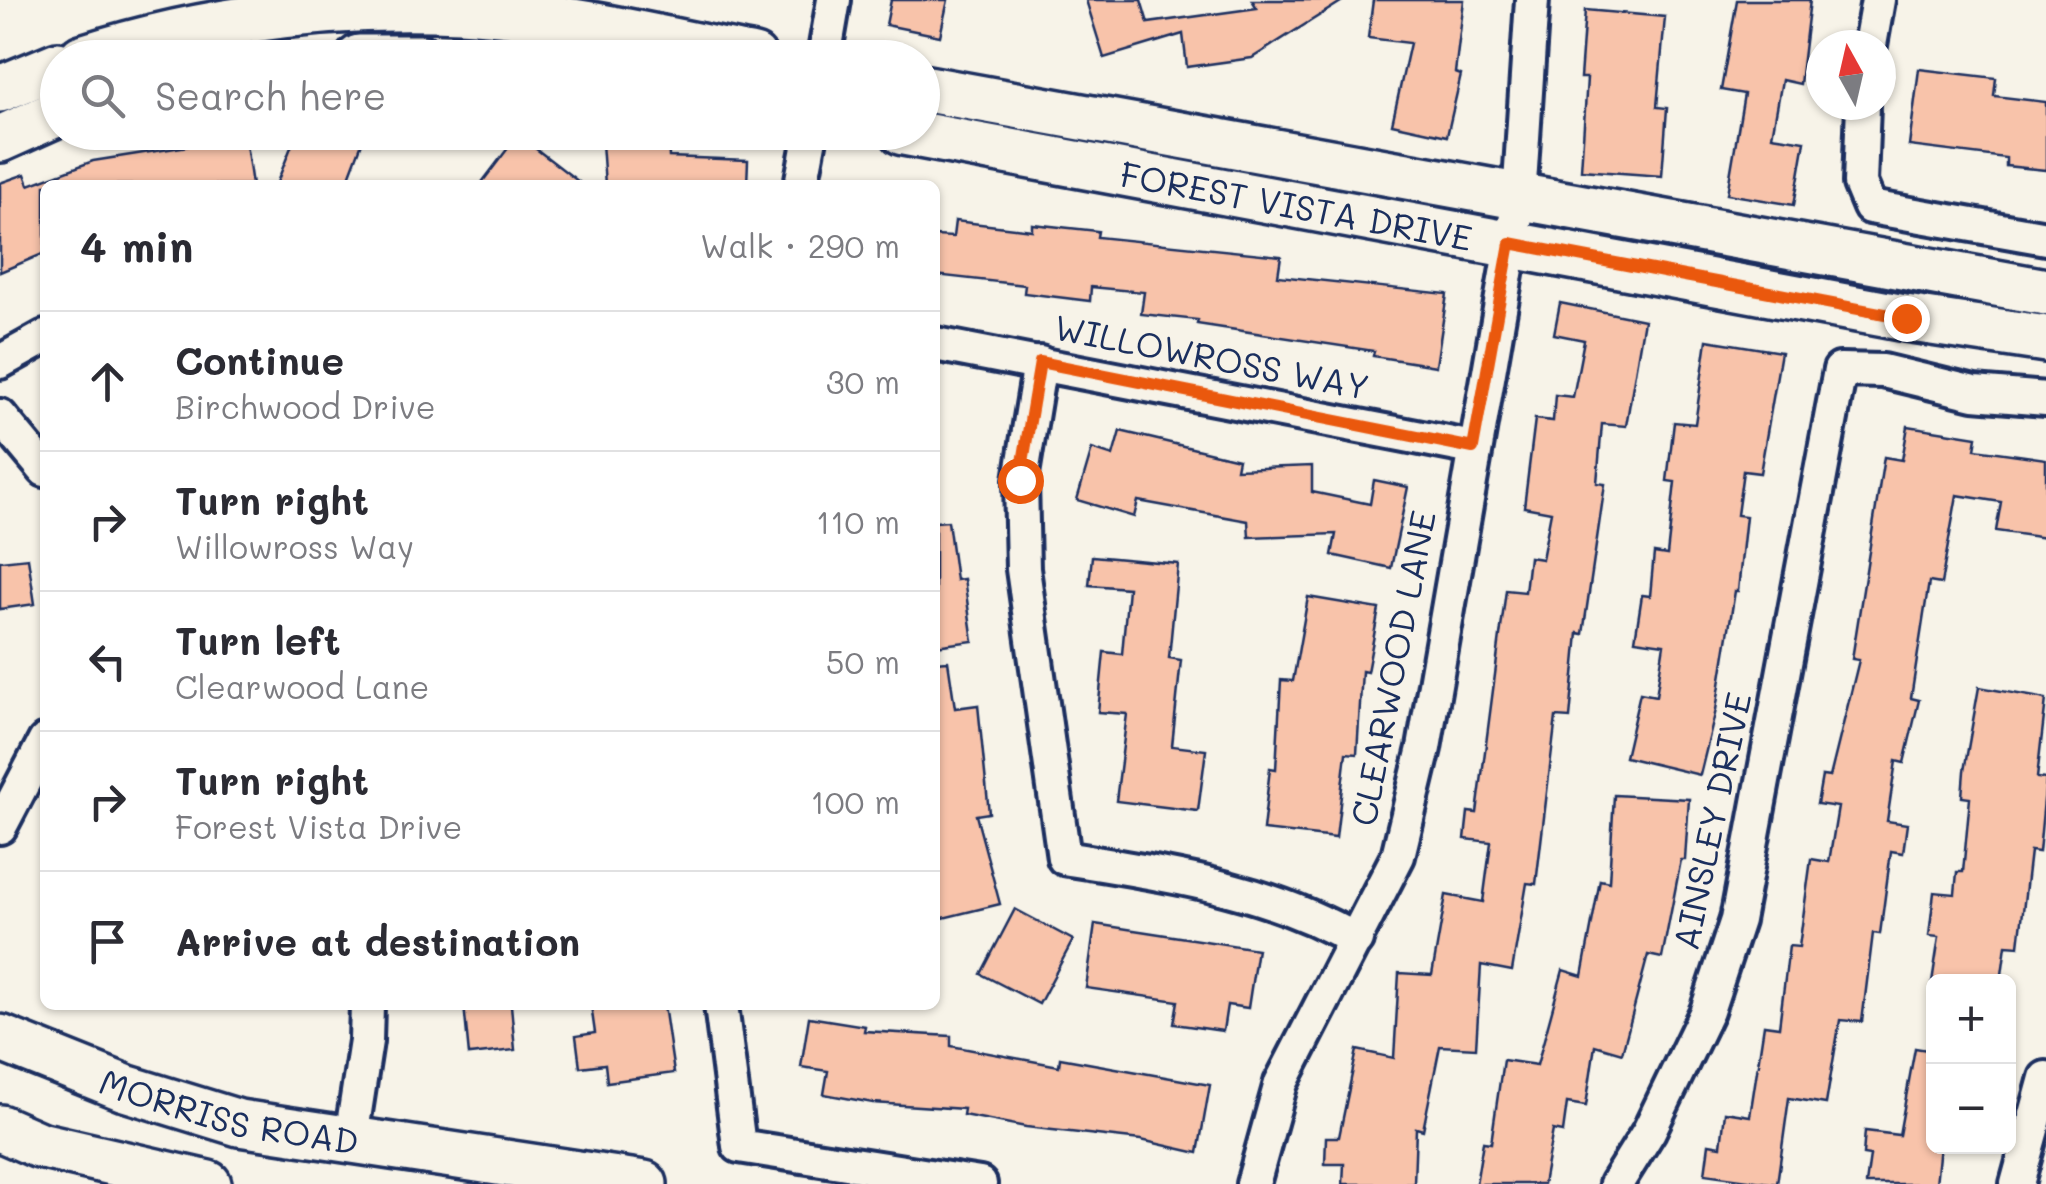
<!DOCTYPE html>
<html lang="en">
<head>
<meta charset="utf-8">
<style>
  body { margin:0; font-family:Mali,sans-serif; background:#f2f2f3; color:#2b2b33 }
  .controls { position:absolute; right:30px; bottom:30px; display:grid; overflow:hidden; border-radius:15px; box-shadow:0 2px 8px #0004 }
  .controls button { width:90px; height:90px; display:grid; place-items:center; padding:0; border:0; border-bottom:2px solid #e1e1e2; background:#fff; color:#2b2b33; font:50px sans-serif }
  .compass { position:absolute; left:1806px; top:30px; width:90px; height:90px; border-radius:50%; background:#fff; box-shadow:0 2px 8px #0004; rotate:352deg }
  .stop { position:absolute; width:30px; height:30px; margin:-22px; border:8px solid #ea580c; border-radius:50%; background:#fff }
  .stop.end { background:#ea580c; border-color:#fff; box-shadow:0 2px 10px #0008 }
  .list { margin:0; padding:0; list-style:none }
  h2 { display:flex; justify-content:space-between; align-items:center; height:130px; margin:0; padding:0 40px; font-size:42px }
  h2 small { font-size:32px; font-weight:400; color:#7c7c81 }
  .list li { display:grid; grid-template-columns:65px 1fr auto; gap:30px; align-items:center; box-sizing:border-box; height:140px; padding:0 40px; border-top:2px solid #e1e1e2 }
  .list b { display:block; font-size:38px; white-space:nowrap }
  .list p { margin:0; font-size:32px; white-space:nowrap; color:#7c7c81 }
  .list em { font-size:32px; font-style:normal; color:#7c7c81 }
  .icon { flex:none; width:55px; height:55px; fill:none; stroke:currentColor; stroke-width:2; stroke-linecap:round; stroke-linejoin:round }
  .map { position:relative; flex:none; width:2046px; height:1184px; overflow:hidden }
  .search { position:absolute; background:#fff; box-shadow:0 2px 8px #0004; left:40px; top:40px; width:900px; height:110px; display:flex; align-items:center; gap:25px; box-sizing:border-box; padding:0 35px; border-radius:55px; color:#7c7c81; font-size:38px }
  .panel { position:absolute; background:#fff; box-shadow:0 2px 8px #0004; left:40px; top:180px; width:900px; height:830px; border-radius:15px }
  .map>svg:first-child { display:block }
</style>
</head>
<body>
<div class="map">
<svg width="2046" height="1184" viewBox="0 0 2046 1184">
  <rect width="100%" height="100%" fill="#f7f3e8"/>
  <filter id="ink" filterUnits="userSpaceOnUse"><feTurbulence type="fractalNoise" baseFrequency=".01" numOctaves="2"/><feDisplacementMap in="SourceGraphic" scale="20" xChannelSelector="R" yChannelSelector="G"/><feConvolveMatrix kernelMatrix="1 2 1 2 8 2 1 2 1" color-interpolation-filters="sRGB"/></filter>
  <g filter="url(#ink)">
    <g fill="#f8c3aa" stroke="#1b2f5e" stroke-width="2.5">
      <polygon points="891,0 948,0 940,36 886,25"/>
      <polygon points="1086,0 1141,0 1148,23 1257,8 1252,0 1344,0 1252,58 1187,67 1183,34 1104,58"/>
      <polygon points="1373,0 1464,0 1455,73 1461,75 1447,136 1392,124 1410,43 1368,38"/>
      <polygon points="1737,0 1810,0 1800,84 1782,80 1772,136 1805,141 1794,205 1727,194 1744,94 1721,90"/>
      <polygon points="1585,10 1665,17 1657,107 1667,108 1662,176 1581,170 1587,78 1580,78"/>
      <polygon points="1919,69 1996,78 1994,96 2046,102 2046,170 2006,166 2006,158 1909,146"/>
      <polygon points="297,132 343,132 363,140 346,185 276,185"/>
      <polygon points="518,135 583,185 480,185"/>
      <polygon points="245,137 252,185 45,185 45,253 0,272 0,183 25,174 29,185 93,161"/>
      <polygon points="668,137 669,157 748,160 747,185 605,185 602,143"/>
      <polygon points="955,221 1032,230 1032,224 1098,231 1097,237 1281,256 1278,276 1447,294 1436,366 1373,356 1374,351 1197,324 1198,320 1141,314 1144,292 1091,287 1090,301 1024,293 1025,285 935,275 935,236 953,237"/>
      <polygon points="1560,303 1644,320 1626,426 1602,424 1597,483 1605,484 1583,634 1578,633 1570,718 1556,717 1536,884 1527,883 1512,971 1481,965 1476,1048 1440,1046 1423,1130 1416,1128 1414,1184 1343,1184 1344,1164 1325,1164 1326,1137 1339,1137 1357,1050 1394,1058 1399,973 1432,975 1446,895 1483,902 1491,842 1465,839 1468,812 1477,813 1506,590 1525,592 1529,557 1542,559 1551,512 1524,507 1535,419 1553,421 1555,395 1573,397 1584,340 1554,334"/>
      <polygon points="1707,340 1781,352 1760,473 1743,471 1737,515 1746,516 1738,591 1735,591 1716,710 1700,775 1625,757 1640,693 1656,696 1664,644 1635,640 1642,595 1650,596 1654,553 1667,555 1675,482 1667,481 1674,422 1695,424"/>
      <polygon points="1908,426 1977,437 1975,449 2046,459 2046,538 1996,531 2001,502 1957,495 1941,584 1929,582 1911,698 1919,700 1904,763 1896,761 1887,821 1907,824 1903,853 1891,851 1880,934 1873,933 1862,1022 1840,1020 1826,1104 1789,1098 1777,1184 1705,1174 1709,1144 1721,1146 1725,1112 1750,1116 1764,1025 1779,1027 1789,946 1799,947 1811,859 1829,862 1838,807 1817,804 1822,776 1830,777 1859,660 1852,659 1884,457 1902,460"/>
      <polygon points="1120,431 1238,459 1236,469 1312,466 1312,492 1370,504 1374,480 1408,487 1391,568 1332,555 1336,534 1249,537 1248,521 1138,501 1134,517 1077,500 1092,449 1113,456"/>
      <polygon points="948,521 956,580 964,579 973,641 935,646 935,522"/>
      <polygon points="1092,556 1178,564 1169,658 1181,660 1172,746 1206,750 1198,811 1116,801 1127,714 1098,712 1104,652 1122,654 1128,588 1089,585"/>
      <polygon points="28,558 35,604 0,609 0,561"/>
      <polygon points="1308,597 1379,609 1367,672 1362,671 1357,754 1346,753 1336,838 1263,830 1270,768 1276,769 1281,680 1293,681"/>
      <polygon points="948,661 955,708 978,705 989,813 976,815 1000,904 935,920 935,662"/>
      <polygon points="1979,687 2046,699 2037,778 2046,779 2039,852 2030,851 2019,946 2006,945 2001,982 1932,982 1939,937 1929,936 1934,892 1955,894 1957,872 1963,872 1970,798 1962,797 1964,771"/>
      <polygon points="1614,795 1689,799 1685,860 1681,860 1662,958 1648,955 1622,1053 1595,1045 1586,1106 1567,1103 1563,1132 1553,1130 1543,1184 1476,1184 1483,1142 1491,1143 1503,1060 1537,1065 1563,970 1582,976 1600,880 1609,882"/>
      <polygon points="1015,909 1073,940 1039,1004 981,974"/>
      <polygon points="1095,924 1257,949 1248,1008 1227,1005 1223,1031 1174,1024 1178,1001 1086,988"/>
      <polygon points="464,1005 511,1005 515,1050 469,1055"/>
      <polygon points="591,1005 664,1005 674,1073 607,1082 605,1064 580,1067 576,1036 595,1033"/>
      <polygon points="809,1017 865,1026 864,1031 951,1036 951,1046 1059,1066 1060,1058 1210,1085 1198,1153 1141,1140 1026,1127 963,1115 964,1109 873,1103 824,1094 828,1071 801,1067"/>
      <polygon points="1915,1048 1934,1051 1934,1146 1940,1146 1936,1184 1866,1184 1870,1156 1863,1155 1865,1131 1899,1135"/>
    </g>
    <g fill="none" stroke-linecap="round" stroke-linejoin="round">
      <defs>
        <g id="minor">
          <polyline points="1870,45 1878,0"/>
          <polyline points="824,58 834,0"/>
          <polyline points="1863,105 1860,183 1870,207 2046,238"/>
          <polyline points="801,185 811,132"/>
          <polyline points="935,344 1473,448"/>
          <polyline points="0,362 45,337"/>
          <path d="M1040 363 1021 480 1023 569 1064 858C1166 875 1265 887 1356 940"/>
          <polyline points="0,416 45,470"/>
          <polyline points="0,827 45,741"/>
          <polyline points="721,1005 739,1146 980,1184"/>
          <polyline points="351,1138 366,1041 367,1005"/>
          <polyline points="1253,1184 1281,1083 1398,856 1424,748 1519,199 1532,0"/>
          <polyline points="1616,1184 1649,1131 1707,1011 1737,920 1840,370 1883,371 1974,393 2046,399"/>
          <polyline points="2017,1184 2046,1078"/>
        </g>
        <g id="secondary">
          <path d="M82 58C204 19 332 3 460 9 558 14 658 39 754 58"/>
          <polyline points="359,58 421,58"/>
          <polyline points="922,88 2046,292"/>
          <polyline points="0,89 58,65"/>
          <path id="s1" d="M903 132 1905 318 2046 339"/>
          <polyline points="0,139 58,113"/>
          <path id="s2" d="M0 1038 125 1088 239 1123 644 1184"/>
          <polyline points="0,1128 39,1145 208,1184"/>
        </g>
      </defs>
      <use href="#minor" stroke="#1b2f5e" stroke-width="40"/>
      <use href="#secondary" stroke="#1b2f5e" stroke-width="52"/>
      <use href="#minor" stroke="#f7f3e8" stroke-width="32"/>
      <use href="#secondary" stroke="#f7f3e8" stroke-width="45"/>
    </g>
  </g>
  <g fill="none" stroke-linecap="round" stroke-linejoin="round" filter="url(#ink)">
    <polyline stroke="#ea580c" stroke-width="12" points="1020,480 1040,362 1473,448 1510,243 1906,318"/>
  </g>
  <g text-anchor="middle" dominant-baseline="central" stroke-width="8" stroke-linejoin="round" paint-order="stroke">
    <g font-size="35" fill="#1b2f5e" stroke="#f7f3e8">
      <text stroke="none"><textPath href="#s1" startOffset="400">FOREST VISTA DRIVE</textPath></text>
      <text transform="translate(1212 356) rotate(11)">WILLOWROSS WAY</text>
      <text transform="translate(1392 668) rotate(-79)">CLEARWOOD LANE</text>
      <text transform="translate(1711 821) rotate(-78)">AINSLEY DRIVE</text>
      <text stroke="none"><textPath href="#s2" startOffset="242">MORRISS ROAD</textPath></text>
    </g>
  </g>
</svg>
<div class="controls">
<button>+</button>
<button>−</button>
</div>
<svg class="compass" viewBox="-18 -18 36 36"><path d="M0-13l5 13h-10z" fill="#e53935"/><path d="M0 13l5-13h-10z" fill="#7c7c81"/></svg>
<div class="stop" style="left:1020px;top:480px"></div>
<div class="stop end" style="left:1906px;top:318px"></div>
<div class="search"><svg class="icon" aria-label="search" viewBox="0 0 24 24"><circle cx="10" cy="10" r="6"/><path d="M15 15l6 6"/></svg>Search here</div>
<section class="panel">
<h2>4 min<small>Walk · 290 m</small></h2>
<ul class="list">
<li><svg class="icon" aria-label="ahead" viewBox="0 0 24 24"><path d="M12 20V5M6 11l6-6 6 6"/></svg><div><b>Continue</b><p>Birchwood Drive</p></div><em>30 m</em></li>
<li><svg class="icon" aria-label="right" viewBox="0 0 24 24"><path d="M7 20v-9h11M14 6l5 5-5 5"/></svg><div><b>Turn right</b><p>Willowross Way</p></div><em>110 m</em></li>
<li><svg class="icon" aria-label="left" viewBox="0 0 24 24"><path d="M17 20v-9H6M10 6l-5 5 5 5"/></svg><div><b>Turn left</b><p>Clearwood Lane</p></div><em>50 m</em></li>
<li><svg class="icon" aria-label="right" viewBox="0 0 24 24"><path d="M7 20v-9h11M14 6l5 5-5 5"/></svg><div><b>Turn right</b><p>Forest Vista Drive</p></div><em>100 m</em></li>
<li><svg class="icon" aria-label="arrive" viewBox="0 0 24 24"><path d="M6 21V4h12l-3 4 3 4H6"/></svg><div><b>Arrive at destination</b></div></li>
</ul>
</section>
</div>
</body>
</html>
